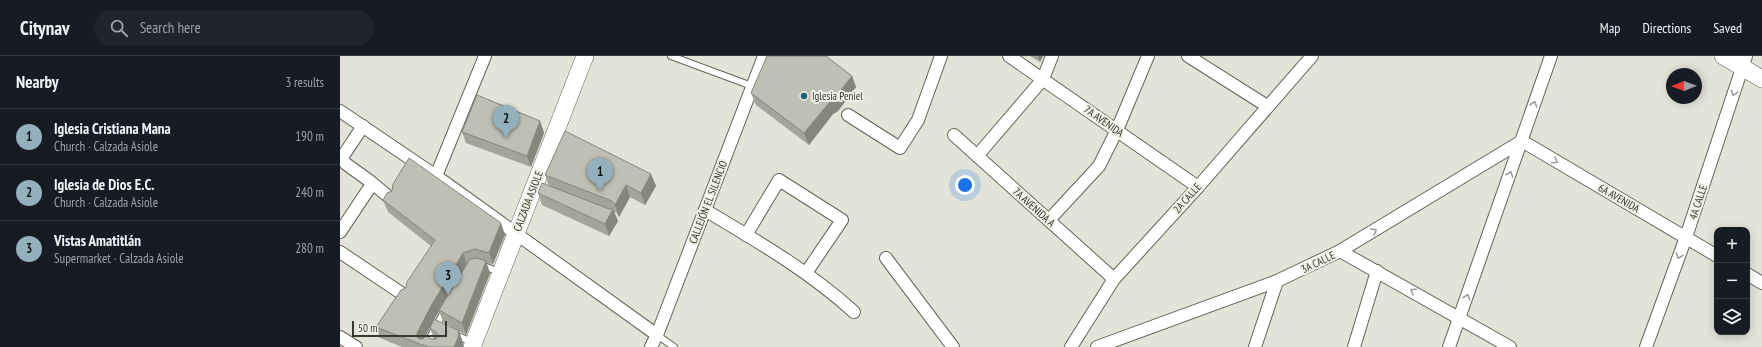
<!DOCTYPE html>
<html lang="en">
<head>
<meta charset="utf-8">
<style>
  body { margin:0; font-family:"PT Sans Narrow",sans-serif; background:#20242c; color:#f1f3f6 }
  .controls { position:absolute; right:12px; bottom:12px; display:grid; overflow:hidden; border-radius:8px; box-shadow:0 2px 10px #0003 }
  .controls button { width:36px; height:36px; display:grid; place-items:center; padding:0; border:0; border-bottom:1px solid #363941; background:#171b24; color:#f1f3f6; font:20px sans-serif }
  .compass { position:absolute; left:1326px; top:12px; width:36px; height:36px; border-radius:50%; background:#171b24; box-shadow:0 2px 10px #0003; rotate:269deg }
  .scale { position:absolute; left:12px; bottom:10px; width:95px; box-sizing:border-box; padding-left:4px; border:2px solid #383833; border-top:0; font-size:11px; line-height:14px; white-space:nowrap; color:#383833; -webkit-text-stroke:3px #f1f0e5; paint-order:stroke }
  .you { position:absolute; left:625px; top:129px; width:14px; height:14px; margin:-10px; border:3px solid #fff; border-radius:50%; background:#1a73e8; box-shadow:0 0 0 6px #1a73e833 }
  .badge { display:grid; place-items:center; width:26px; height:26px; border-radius:50%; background:#93b0bc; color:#111; font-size:13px; font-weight:700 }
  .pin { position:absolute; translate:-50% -33px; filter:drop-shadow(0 1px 2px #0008) }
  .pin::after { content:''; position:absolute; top:21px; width:14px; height:12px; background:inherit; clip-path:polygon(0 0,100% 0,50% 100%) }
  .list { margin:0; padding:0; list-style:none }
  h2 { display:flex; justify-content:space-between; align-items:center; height:52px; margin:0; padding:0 16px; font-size:17px }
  h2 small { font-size:13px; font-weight:400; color:#9ea1a6 }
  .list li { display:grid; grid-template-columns:26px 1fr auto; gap:12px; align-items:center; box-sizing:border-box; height:56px; padding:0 16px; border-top:1px solid #363941 }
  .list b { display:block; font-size:15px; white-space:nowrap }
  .list p { margin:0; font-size:13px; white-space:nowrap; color:#9ea1a6 }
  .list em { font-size:13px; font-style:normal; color:#9ea1a6 }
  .icon { flex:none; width:22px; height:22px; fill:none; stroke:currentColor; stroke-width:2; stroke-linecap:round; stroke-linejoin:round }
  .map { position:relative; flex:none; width:1422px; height:291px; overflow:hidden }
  header { display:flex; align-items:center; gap:24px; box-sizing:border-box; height:56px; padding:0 20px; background:#171b24; border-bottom:1px solid #363941 }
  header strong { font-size:19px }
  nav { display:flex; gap:22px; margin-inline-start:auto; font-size:14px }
  .search { width:280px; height:36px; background:#20242c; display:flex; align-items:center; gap:10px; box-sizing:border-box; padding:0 14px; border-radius:22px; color:#9ea1a6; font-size:15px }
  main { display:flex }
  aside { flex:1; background:#171b24 }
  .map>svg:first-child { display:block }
</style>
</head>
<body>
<header>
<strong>Citynav</strong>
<div class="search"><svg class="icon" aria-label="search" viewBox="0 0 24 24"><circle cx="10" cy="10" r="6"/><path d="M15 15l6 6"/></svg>Search here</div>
<nav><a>Map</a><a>Directions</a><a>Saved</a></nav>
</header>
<main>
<aside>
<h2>Nearby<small>3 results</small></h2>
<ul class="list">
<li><span class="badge">1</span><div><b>Iglesia Cristiana Mana</b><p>Church · Calzada Asiole</p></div><em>190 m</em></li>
<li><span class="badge">2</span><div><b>Iglesia de Dios E.C.</b><p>Church · Calzada Asiole</p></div><em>240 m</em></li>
<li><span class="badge">3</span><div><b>Vistas Amatitlán</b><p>Supermarket · Calzada Asiole</p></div><em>280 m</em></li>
</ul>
</aside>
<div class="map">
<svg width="1422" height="291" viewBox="0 0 1422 291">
  <rect width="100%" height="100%" fill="#e4e3d8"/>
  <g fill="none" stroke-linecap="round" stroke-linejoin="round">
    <defs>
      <g id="lane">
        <polyline points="331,0 412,30"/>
        <polyline points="142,209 161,217"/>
        <polyline points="114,278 133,287"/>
        <polyline points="317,279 334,291"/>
        <polyline points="85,291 105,254"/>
      </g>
      <g id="street">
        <polyline points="669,0 858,131"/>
        <polyline points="848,0 927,50"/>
        <polyline points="0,55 96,120 317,279"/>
        <polyline points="508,59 560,92 578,64 601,0"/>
        <polyline points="23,70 3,100 3,104 6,108 31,126 50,142"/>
        <polyline points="614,79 774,223"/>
        <polyline points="1182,85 1377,200"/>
        <polyline points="637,100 703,23 712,0"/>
        <polyline points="96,120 145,0"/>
        <path d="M365 154C417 185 469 215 514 256"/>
        <polyline points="709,164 759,110 777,74 808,0"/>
        <polyline points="0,176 32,128"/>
        <polyline points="406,179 439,124 502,164 466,217"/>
        <polyline points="1000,195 1170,291"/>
        <polyline points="0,196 64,239"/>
        <polyline points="546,202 613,291"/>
        <polyline points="1407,218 1422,227"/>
        <polyline points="0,281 16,291"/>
        <polyline points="311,291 317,279 424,0"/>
        <polyline points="731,291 774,223 858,131 972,0"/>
        <polyline points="757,291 937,225 1000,195 1182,85"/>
        <polyline points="915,291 937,225"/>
        <polyline points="1014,291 1037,215"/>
        <polyline points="1109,291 1211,0"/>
        <polyline points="1306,291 1346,181 1406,0"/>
      </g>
      <g id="secondary">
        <polyline points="1383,0 1422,23"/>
        <polyline points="132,291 245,0"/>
      </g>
    </defs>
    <use href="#lane" stroke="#64635a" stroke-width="8"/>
    <use href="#street" stroke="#64635a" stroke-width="14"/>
    <use href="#secondary" stroke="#64635a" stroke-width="18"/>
    <use href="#lane" stroke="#fff" stroke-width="6"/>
    <use href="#street" stroke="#fff" stroke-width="12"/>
    <use href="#secondary" stroke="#fff" stroke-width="17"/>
  </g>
  <g fill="#a4a49b" fill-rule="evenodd">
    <polygon points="690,0 703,0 700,6"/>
    <polygon points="512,20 516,31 498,55 493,58 469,89 416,49 411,37"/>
    <polygon points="200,65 204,77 191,111 126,87 122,76"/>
    <polygon points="311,118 316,130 305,149 290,141 279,161 277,157 274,156 278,165 269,180 202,149 198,137 209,130 205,119"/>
    <path d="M43 144 165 179 153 208 146 207 150 217 126 279 103 266 99 255 94 263 119 275 123 287V291H62L40 282 36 271 66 232 91 190 48 156ZM90 272 94 283H92L86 280Z"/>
  </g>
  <g fill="#86867e">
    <polygon points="698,0 703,0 700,6"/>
    <polygon points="512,20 516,31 498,55 493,58 469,89 464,77 489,47"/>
    <polygon points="200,65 204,77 191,111 187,100"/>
    <polygon points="311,118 316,130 305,149 301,137"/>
    <polygon points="286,129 290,141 279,161 275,149"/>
    <polygon points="273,153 278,165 269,180 265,168"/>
    <polygon points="161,167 165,179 153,208 149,197"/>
    <polygon points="123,197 127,209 95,262 81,288 77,281 77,277 91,250"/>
    <polygon points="146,205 150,217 126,279 122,267"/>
    <polygon points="119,275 123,287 123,291 114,291"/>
  </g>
  <g fill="#bfbfb4" stroke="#86867e">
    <polygon points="427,0 486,0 512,20 493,44 489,47 464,77 411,37"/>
    <polygon points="137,39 200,65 187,100 122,76"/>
    <polygon points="225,75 311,118 301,137 286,129 275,149 272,145 205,119"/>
    <polygon points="69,102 161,167 149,197 135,193 123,197 91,250 77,277 77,281 79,283 83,283 86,280 92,283 96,283 98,280 97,277 90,272 94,263 119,275 118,282 114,291 88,291 36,271 61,234 66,232 67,226 95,184 43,144 47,137 52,135 53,128"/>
    <polygon points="202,127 269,153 273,153 265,168 198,137"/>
    <polygon points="137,202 146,205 122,267 99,254 130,203"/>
  </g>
  <defs><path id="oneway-chevron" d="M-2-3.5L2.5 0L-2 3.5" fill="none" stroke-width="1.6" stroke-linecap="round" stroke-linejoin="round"/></defs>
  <g stroke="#9c9c99">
    <use href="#oneway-chevron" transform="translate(1394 37) rotate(108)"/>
    <use href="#oneway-chevron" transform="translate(1194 48) rotate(-71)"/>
    <use href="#oneway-chevron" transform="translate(1215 105) rotate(30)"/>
    <use href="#oneway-chevron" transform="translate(1170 118) rotate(-71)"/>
    <use href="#oneway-chevron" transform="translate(1034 175) rotate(-31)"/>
    <use href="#oneway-chevron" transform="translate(1339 200) rotate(110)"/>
    <use href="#oneway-chevron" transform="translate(1073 235) rotate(-150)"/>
    <use href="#oneway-chevron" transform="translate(1127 241) rotate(-71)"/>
  </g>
  <circle fill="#215d75" stroke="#f1f0e5" stroke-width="1.5" cx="464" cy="40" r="4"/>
  <g text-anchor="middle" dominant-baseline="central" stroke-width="4" stroke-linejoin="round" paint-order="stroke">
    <g font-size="11" fill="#383833" stroke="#f1f0e5" text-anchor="start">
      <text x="472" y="40">Iglesia Peniel</text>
    </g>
    <g font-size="11" fill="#383833" stroke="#f1f0e5">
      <text transform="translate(764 65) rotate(35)">7A AVENIDA</text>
      <text transform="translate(847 142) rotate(-48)">2A CALLE</text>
      <text transform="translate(1279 142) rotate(30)">6A AVENIDA</text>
      <text transform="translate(188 145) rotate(-69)">CALZADA ASIOLE</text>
      <text transform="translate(368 146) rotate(-69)">CALLEJÓN EL SILENCIO</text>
      <text transform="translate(1358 146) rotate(-72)">4A CALLE</text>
      <text transform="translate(694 151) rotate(42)">7A AVENIDA A</text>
      <text transform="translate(978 206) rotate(-26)">3A CALLE</text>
    </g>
  </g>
</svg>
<div class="controls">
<button>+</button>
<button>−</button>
<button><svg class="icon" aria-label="layers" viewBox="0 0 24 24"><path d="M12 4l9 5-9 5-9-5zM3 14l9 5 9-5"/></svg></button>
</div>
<svg class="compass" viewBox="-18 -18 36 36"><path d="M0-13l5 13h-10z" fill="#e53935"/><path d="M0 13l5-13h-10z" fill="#9ea1a6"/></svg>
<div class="scale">50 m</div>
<div class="you"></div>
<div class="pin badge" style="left:260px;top:135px">1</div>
<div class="pin badge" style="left:166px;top:82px">2</div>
<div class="pin badge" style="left:108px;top:239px">3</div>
</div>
</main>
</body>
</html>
